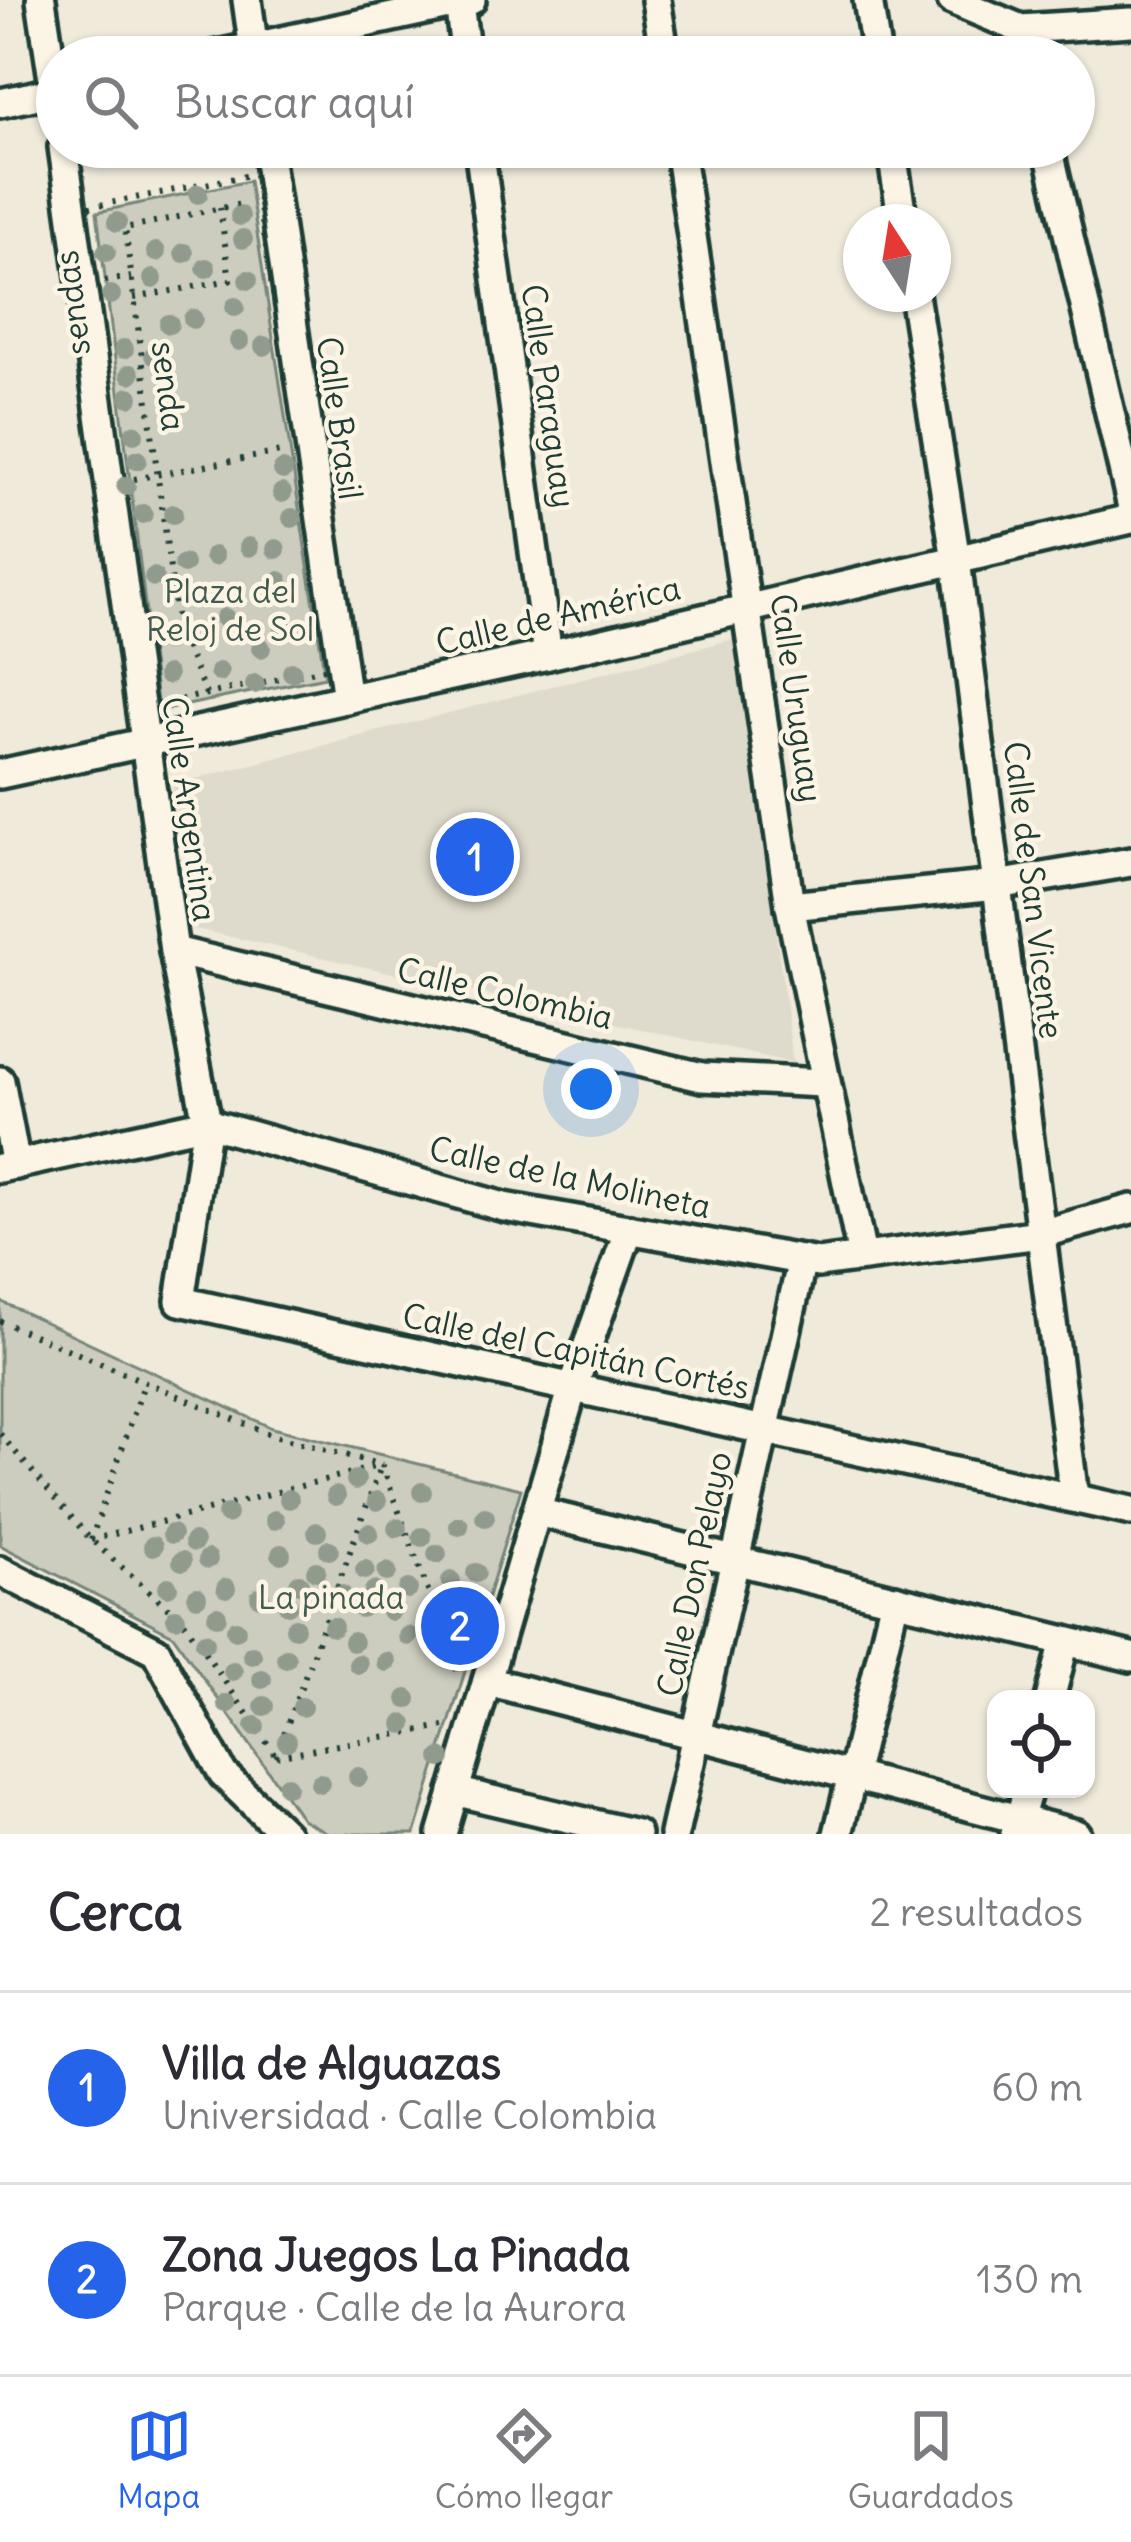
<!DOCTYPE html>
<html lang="es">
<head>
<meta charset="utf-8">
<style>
  body { margin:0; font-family:Delius,sans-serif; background:#f2f2f3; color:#2b2b33 }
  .controls { position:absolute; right:36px; bottom:36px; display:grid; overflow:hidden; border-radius:24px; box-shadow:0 3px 9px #0004 }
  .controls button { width:108px; height:108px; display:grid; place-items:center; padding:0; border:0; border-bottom:3px solid #e1e1e2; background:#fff; color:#2b2b33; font:60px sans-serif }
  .compass { position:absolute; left:843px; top:204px; width:108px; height:108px; border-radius:50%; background:#fff; box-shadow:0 3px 9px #0004; rotate:348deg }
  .you { position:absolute; left:591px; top:1089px; width:42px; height:42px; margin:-30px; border:9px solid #fff; border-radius:50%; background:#1a73e8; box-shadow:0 0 0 18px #1a73e833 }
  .badge { display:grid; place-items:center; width:78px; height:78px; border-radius:50%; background:#2563eb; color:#fff; font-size:39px; font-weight:700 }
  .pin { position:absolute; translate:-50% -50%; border:6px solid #fff; box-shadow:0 3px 12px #0006 }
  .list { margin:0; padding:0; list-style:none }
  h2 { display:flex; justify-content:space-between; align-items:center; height:156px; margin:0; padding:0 48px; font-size:51px }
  h2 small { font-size:39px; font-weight:400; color:#7c7c81 }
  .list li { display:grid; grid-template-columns:78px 1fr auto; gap:36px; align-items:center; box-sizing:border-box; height:192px; padding:0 48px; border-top:3px solid #e1e1e2 }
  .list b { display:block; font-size:45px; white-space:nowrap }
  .list p { margin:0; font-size:39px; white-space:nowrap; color:#7c7c81 }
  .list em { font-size:39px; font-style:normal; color:#7c7c81 }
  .icon { flex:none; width:66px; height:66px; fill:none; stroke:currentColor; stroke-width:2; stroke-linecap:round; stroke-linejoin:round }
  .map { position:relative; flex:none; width:1131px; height:1834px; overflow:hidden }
  .search { position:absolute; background:#fff; box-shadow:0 3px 9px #0004; left:36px; right:36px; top:36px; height:132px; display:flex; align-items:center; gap:30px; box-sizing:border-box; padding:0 42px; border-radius:66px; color:#7c7c81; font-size:45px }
  .sheet { height:540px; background:#fff }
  nav { display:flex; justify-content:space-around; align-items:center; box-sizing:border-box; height:168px; border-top:3px solid #e1e1e2; background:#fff; font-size:33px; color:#7c7c81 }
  nav a { display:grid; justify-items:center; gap:6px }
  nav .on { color:#2563eb }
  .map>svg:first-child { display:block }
</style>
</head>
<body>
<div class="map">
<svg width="1131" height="1834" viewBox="0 0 1131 1834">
  <rect width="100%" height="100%" fill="#efeada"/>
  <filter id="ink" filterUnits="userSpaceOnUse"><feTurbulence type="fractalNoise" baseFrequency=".00833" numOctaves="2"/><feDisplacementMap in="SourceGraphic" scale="24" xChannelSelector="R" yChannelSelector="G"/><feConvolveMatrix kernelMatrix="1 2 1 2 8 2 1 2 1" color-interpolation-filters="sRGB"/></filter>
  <g filter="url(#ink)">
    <polygon fill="#dedbcc" points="738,638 793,1063 196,929 172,785"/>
    <g fill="#cccdbf" stroke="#76857a" stroke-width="3">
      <polygon points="249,181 325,677 158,711 97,212"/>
      <polygon points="0,1301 272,1428 521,1489 415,1834 330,1834 302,1819 173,1635 0,1545"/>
    </g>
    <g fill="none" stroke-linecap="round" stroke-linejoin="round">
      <defs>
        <g id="minor">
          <polyline points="41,0 57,106"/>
          <polyline points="247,0 255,57"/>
          <polyline points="656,0 665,57"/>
          <polyline points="868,0 877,57"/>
          <polyline points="952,0 1021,29 1131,22"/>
          <polyline points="459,3 466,57"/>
          <polyline points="208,57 471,0"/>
          <polyline points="0,103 57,91"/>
          <polyline points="63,147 174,951 207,1123 180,1301 1131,1511"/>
          <polyline points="267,147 347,699"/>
          <polyline points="479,147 548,655"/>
          <polyline points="679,147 790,906 862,1256"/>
          <polyline points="891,147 903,222"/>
          <polyline points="1048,147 1131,503"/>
          <polyline points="914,294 956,560 1074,1497"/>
          <polyline points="0,774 548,655 1131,519"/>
          <polyline points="790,906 997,885 1131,862"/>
          <polyline points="174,951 702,1077 822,1083"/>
          <polyline points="0,1081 16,1165"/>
          <polyline points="0,1168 207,1123 504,1207 818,1263 1040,1234 1131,1209"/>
          <polyline points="537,1512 1131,1657"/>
          <polyline points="0,1571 156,1651 223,1774 285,1834"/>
          <polyline points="487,1681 1076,1834"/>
          <polyline points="1050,1699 1065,1641"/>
          <polyline points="454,1791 636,1834"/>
          <polyline points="442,1834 573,1387 629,1229"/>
          <polyline points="674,1834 802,1260"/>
          <polyline points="838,1834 895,1599"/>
          <polyline points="1015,1834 1028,1789"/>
        </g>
      </defs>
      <use href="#minor" stroke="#1f3d34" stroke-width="36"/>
      <g stroke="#1f3d34" stroke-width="6" stroke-dasharray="3 9" stroke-linecap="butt">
        <polygon points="255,174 329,668 151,706 85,208"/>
        <polyline points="105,281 131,277"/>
        <polyline points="134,298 230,280 220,208"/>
        <polyline points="134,479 286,451"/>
        <polyline points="206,694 178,630 125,228 246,203"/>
        <polyline points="0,1321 274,1436 382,1465"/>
        <polyline points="0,1434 91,1540 184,1622 276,1756"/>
        <polyline points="382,1465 459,1676"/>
        <polyline points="91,1540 378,1466"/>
        <polyline points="91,1540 144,1384"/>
        <polyline points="276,1756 444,1726"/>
        <polyline points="276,1756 381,1466"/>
      </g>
      <use href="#minor" stroke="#fcf5e5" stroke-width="27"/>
    </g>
    <g fill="#909b8e">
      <circle cx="198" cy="194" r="10"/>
      <circle cx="240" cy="216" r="10"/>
      <circle cx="117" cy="222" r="10"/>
      <circle cx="243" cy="239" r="10"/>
      <circle cx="106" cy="252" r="10"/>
      <circle cx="156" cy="252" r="10"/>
      <circle cx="184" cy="253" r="10"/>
      <circle cx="206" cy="268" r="10"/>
      <circle cx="153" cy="279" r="10"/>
      <circle cx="248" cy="280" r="10"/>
      <circle cx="111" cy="295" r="10"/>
      <circle cx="235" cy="307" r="10"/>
      <circle cx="193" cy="319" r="10"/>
      <circle cx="169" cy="324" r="10"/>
      <circle cx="239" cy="341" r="10"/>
      <circle cx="264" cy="346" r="10"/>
      <circle cx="124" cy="349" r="10"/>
      <circle cx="154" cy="355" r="10"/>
      <circle cx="130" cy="374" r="10"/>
      <circle cx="129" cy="397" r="10"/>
      <circle cx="134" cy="434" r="10"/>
      <circle cx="137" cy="460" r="10"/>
      <circle cx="283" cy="470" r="10"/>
      <circle cx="126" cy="486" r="10"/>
      <circle cx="282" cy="493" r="10"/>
      <circle cx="143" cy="514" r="10"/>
      <circle cx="173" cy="514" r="10"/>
      <circle cx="292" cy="518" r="10"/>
      <circle cx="249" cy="547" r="10"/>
      <circle cx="276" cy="549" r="10"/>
      <circle cx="214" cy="556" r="10"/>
      <circle cx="184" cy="564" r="10"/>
      <circle cx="154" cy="577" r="10"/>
      <circle cx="279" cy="581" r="10"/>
      <circle cx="225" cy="618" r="10"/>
      <circle cx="284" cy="629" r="10"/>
      <circle cx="167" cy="641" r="10"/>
      <circle cx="261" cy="648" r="10"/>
      <circle cx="219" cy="672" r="10"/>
      <circle cx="292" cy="672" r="10"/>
      <circle cx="167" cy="675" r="10"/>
      <circle cx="255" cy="684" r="10"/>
      <circle cx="356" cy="1480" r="10"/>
      <circle cx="422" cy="1492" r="10"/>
      <circle cx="336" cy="1496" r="10"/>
      <circle cx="289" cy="1499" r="10"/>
      <circle cx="377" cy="1501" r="10"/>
      <circle cx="227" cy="1514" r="10"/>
      <circle cx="485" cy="1517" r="10"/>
      <circle cx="275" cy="1520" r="10"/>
      <circle cx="459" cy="1526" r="10"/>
      <circle cx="397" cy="1528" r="10"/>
      <circle cx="317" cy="1532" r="10"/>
      <circle cx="369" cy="1533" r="10"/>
      <circle cx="172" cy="1534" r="10"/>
      <circle cx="422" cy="1537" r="10"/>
      <circle cx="194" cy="1542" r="10"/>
      <circle cx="153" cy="1546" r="10"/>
      <circle cx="329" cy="1550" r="10"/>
      <circle cx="281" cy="1554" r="10"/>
      <circle cx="437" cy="1554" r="10"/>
      <circle cx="208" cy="1559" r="10"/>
      <circle cx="182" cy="1561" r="10"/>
      <circle cx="365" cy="1570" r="10"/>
      <circle cx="316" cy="1571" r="10"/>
      <circle cx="387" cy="1572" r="10"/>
      <circle cx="476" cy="1573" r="10"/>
      <circle cx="451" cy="1581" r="10"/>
      <circle cx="299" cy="1584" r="10"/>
      <circle cx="168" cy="1587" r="10"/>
      <circle cx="226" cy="1588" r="10"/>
      <circle cx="408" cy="1589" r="10"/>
      <circle cx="374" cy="1591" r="10"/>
      <circle cx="342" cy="1595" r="10"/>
      <circle cx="197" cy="1597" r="10"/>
      <circle cx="260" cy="1597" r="10"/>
      <circle cx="465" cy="1598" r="10"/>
      <circle cx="288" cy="1605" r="10"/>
      <circle cx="361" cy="1608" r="10"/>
      <circle cx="391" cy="1611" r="10"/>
      <circle cx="428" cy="1614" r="10"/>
      <circle cx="217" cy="1616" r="10"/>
      <circle cx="176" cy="1618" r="10"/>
      <circle cx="333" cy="1627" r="10"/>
      <circle cx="295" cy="1628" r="10"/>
      <circle cx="236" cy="1630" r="10"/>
      <circle cx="408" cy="1636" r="10"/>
      <circle cx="205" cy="1642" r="10"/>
      <circle cx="353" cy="1642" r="10"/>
      <circle cx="252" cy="1655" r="10"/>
      <circle cx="286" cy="1658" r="10"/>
      <circle cx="386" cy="1662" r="10"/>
      <circle cx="358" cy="1664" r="10"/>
      <circle cx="233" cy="1671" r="10"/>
      <circle cx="262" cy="1679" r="10"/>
      <circle cx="407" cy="1699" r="10"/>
      <circle cx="227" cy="1704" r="10"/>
      <circle cx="264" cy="1706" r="10"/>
      <circle cx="302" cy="1707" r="10"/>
      <circle cx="403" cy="1724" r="10"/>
      <circle cx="255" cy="1726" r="10"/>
      <circle cx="287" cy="1741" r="10"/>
      <circle cx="441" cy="1758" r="10"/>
      <circle cx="358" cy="1777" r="10"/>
      <circle cx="320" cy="1783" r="10"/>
      <circle cx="287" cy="1786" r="10"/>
    </g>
  </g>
  <g text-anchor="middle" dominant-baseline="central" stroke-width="9" stroke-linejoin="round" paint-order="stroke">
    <g font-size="33" fill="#1f3d34" stroke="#fcf5e5">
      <text transform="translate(72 303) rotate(-97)">sendas</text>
      <text transform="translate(169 386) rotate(83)">senda</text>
      <text transform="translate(549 396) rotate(82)">Calle Paraguay</text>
      <text transform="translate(340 418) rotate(82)">Calle Brasil</text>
      <text transform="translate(558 615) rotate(-13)">Calle de América</text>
      <text transform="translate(797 698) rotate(82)">Calle Uruguay</text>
      <text transform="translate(190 809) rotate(82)">Calle Argentina</text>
      <text transform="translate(1034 890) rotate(83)">Calle de San Vicente</text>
      <text transform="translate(505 993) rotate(13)">Calle Colombia</text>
      <text transform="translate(570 1177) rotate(12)">Calle de la Molineta</text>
      <text transform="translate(576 1351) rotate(12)">Calle del Capitán Cortés</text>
      <text transform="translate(694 1574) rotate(-78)">Calle Don Pelayo</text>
    </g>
    <g font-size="33" fill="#425a50" stroke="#fcf5e5">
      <text x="230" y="591">Plaza del<tspan x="230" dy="38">Reloj de Sol</tspan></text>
      <text x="331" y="1597">La pinada</text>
    </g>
  </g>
</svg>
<div class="controls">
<button><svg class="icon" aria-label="locate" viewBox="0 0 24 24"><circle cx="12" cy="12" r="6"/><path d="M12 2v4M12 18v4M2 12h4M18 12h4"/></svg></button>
</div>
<svg class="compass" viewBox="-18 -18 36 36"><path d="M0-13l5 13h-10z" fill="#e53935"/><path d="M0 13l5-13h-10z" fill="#7c7c81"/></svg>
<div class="you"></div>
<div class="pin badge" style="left:475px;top:857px">1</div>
<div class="pin badge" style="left:460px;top:1626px">2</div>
<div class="search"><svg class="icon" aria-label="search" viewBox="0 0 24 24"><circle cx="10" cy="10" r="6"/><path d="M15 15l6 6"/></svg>Buscar aquí</div>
</div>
<section class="sheet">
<h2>Cerca<small>2 resultados</small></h2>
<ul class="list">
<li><span class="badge">1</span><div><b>Villa de Alguazas</b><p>Universidad · Calle Colombia</p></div><em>60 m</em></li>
<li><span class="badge">2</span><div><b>Zona Juegos La Pinada</b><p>Parque · Calle de la Aurora</p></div><em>130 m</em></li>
</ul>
</section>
<nav>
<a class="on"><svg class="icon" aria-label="map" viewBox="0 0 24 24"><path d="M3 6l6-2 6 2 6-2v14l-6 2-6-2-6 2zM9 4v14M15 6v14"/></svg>Mapa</a>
<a><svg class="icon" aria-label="directions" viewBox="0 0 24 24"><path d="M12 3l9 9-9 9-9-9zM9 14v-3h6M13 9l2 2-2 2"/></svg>Cómo llegar</a>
<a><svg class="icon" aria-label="saved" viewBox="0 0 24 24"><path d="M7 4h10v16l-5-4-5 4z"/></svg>Guardados</a>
</nav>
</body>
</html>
